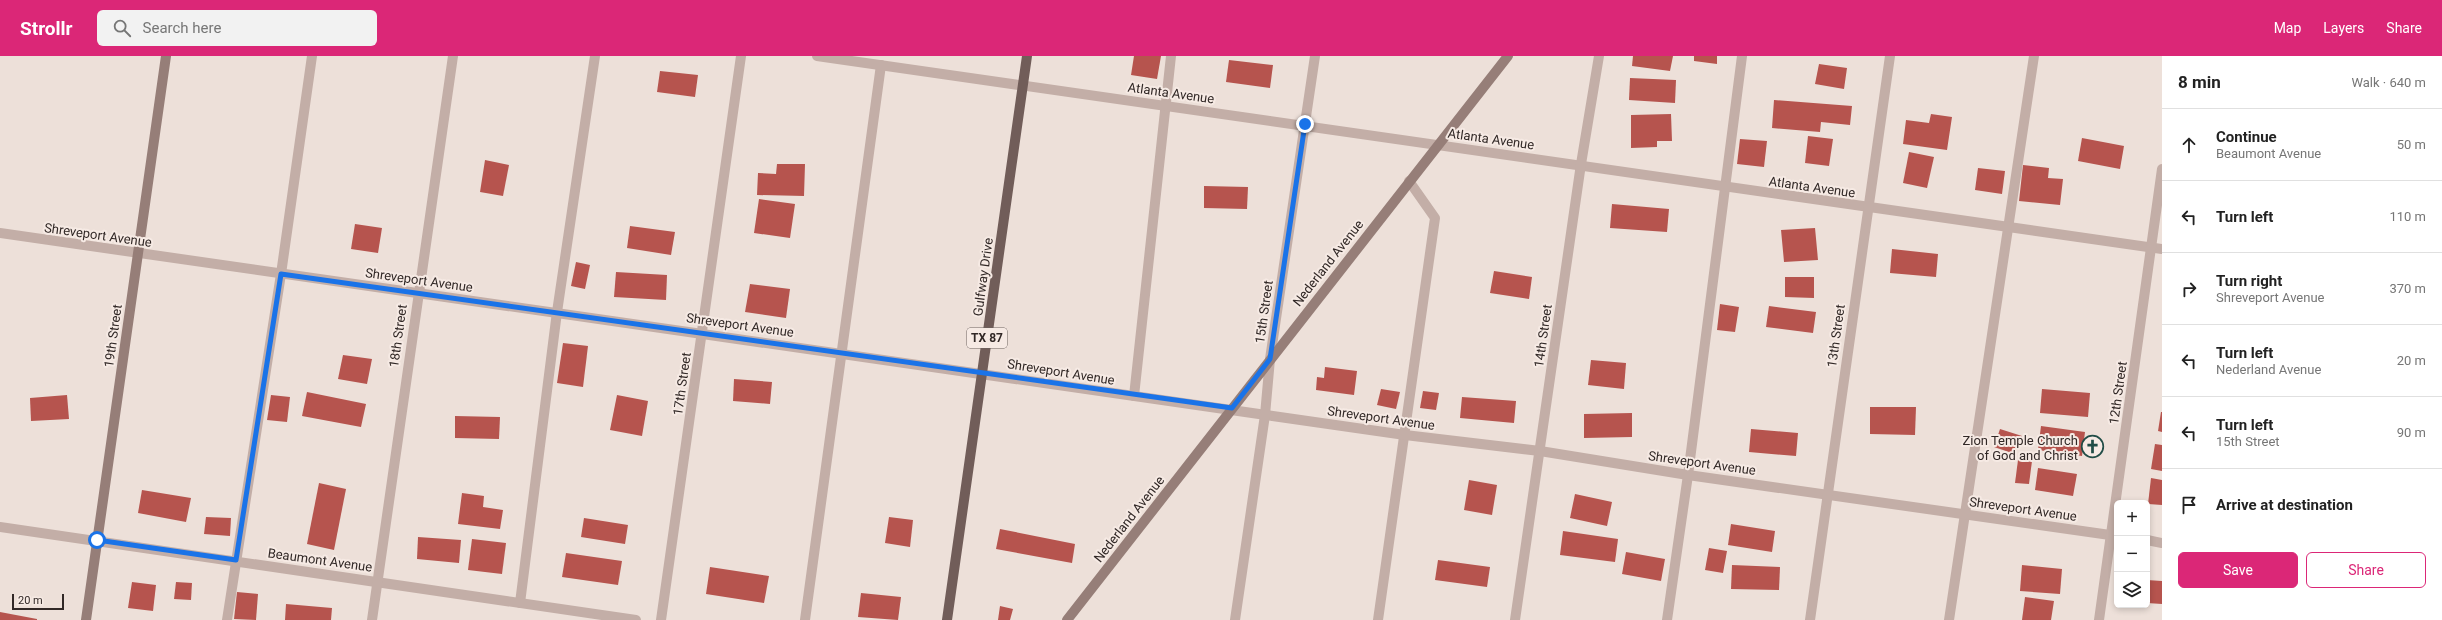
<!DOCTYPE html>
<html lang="en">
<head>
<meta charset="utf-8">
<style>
  body { margin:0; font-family:Roboto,sans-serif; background:#f2f2f2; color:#222 }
  .controls { position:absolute; right:12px; bottom:12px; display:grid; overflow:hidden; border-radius:6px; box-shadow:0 2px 6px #0003 }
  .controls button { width:36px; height:36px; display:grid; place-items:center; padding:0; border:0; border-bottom:1px solid #e0e0e0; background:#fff; color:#222; font:20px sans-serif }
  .scale { position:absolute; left:12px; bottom:10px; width:52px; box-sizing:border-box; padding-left:4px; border:2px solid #312826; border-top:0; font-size:11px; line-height:14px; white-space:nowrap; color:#312826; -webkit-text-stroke:3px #f6eae4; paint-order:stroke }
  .stop { position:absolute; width:12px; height:12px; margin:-9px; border:3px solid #1a73e8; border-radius:50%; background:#fff }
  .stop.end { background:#1a73e8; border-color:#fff; box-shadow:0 1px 4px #0008 }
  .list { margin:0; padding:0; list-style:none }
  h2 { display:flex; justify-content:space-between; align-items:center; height:52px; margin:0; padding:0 16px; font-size:17px }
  h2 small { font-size:13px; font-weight:400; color:#767676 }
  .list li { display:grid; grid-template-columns:26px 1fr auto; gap:12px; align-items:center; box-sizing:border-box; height:72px; padding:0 16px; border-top:1px solid #e0e0e0 }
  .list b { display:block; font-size:15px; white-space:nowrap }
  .list p { margin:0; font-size:13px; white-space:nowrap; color:#767676 }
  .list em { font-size:13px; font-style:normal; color:#767676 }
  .actions { display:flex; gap:8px; padding:12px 16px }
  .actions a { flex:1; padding:9px 0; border:1px solid #db2777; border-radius:6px; text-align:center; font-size:14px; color:#db2777 }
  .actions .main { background:#db2777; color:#fff }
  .icon { flex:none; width:22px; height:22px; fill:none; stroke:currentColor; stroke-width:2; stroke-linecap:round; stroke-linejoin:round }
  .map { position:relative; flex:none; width:2162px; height:564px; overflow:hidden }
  header { display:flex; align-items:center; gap:24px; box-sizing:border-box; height:56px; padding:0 20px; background:#db2777; color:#fff }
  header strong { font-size:19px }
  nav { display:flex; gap:22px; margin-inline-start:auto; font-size:14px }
  .search { width:280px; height:36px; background:#f2f2f2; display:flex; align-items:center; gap:10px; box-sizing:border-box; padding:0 14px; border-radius:6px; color:#767676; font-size:15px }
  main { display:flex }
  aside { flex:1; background:#fff }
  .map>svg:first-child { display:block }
</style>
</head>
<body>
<header>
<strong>Strollr</strong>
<div class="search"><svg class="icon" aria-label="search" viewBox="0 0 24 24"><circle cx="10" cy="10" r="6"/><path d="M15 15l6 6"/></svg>Search here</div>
<nav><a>Map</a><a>Layers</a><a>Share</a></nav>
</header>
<main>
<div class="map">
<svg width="2162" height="564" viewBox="0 0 2162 564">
  <rect width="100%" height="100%" fill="#ede0d9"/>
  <g fill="#b6544e">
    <polygon points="1134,0 1161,0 1157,23 1131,19"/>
    <polygon points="1633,0 1673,0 1670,15 1632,10"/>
    <polygon points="1694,0 1717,0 1717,8 1694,5"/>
    <polygon points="1229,4 1273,9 1270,32 1226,26"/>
    <polygon points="1819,8 1847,12 1844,33 1815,28"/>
    <polygon points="660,15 698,19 695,41 657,36"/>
    <polygon points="1630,22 1676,24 1675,47 1629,44"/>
    <polygon points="1774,44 1852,50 1850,69 1821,66 1820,76 1772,72"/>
    <polygon points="1671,58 1672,85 1657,85 1657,91 1631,92 1631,59"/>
    <polygon points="1931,58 1952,61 1947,94 1903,88 1906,64 1929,67"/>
    <polygon points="1808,80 1833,83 1829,110 1805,107"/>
    <polygon points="2082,82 2124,90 2120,113 2078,105"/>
    <polygon points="1740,83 1767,85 1764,111 1737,108"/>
    <polygon points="1909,96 1934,101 1927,132 1903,127"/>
    <polygon points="485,104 509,109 503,140 480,136"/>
    <polygon points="777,108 805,108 804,140 757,139 758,117 776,118"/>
    <polygon points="2023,109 2049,112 2048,122 2063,123 2060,149 2019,145"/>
    <polygon points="1978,112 2005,115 2002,138 1975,134"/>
    <polygon points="1204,130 1248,131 1247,153 1204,152"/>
    <polygon points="759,143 795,148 790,182 754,177"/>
    <polygon points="1612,148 1669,153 1667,176 1610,172"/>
    <polygon points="355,168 382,172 378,197 351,193"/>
    <polygon points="630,170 675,176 671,199 627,192"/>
    <polygon points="1815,172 1818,204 1784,206 1781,174"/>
    <polygon points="1892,193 1938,198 1936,221 1890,217"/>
    <polygon points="576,206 590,209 585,233 571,230"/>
    <polygon points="1494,215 1532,221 1529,243 1490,237"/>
    <polygon points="616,216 667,219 666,244 614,241"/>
    <polygon points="1785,221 1814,221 1814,242 1785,241"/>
    <polygon points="750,228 790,233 786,262 745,256"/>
    <polygon points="1720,248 1739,251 1735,276 1717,274"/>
    <polygon points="1769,250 1816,256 1813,277 1766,271"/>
    <polygon points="563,287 588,290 583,331 557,327"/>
    <polygon points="343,299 372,303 367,328 338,323"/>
    <polygon points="1591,304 1626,307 1624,333 1588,329"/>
    <polygon points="1325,311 1357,315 1354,339 1316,334 1317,321 1324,322"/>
    <polygon points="734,323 772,326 770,348 733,345"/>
    <polygon points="1381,333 1400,336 1396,353 1377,349"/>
    <polygon points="2042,333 2090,337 2088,361 2040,357"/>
    <polygon points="1423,335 1439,337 1436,354 1420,352"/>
    <polygon points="307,336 366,348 361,371 302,360"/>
    <polygon points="67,339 69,363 31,365 30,342"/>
    <polygon points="271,339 290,341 287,366 267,364"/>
    <polygon points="617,339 648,345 642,380 610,374"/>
    <polygon points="1462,341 1516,345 1514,367 1460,362"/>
    <polygon points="1870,351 1916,351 1915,379 1870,378"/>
    <polygon points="2161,356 2162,356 2162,376 2158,375"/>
    <polygon points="1632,357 1632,381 1584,382 1584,358"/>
    <polygon points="455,360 500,361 499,383 455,382"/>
    <polygon points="2041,370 2085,376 2082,400 2038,394"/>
    <polygon points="1751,373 1798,377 1796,400 1749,396"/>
    <polygon points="2000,373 2022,380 2015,398 1994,391"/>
    <polygon points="2155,388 2162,389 2162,415 2151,413"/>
    <polygon points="2018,404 2032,405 2029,428 2015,427"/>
    <polygon points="2038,412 2077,418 2073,440 2035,434"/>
    <polygon points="2151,422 2162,424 2162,449 2148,448"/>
    <polygon points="1469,424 1497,429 1492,459 1464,454"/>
    <polygon points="319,427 346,433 334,494 307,488"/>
    <polygon points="142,434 191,442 186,466 138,457"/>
    <polygon points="462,437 484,440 483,451 503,454 500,473 458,468"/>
    <polygon points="1575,438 1612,446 1607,470 1570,462"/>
    <polygon points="206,461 231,462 230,480 204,478"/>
    <polygon points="889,461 913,464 910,491 885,487"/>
    <polygon points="584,462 628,469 625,488 581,481"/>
    <polygon points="1731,468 1775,475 1772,496 1728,489"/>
    <polygon points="1000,473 1075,488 1072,507 996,493"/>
    <polygon points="1563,475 1618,483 1615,506 1560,499"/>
    <polygon points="418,481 461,484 459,507 417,503"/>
    <polygon points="472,483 506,487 502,518 468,514"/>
    <polygon points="1709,492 1727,495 1723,517 1705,514"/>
    <polygon points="1626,496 1665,503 1661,525 1622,518"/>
    <polygon points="566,497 622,505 618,529 562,521"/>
    <polygon points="1438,504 1490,511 1487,531 1435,524"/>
    <polygon points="1732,509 1780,511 1779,534 1731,533"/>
    <polygon points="2022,509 2062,513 2060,538 2020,535"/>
    <polygon points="710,511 769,520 764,547 706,538"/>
    <polygon points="2147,524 2162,525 2162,548 2147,547"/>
    <polygon points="132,526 156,529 153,555 128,552"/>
    <polygon points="176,526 192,527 191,544 174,543"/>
    <polygon points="237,536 258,538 256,564 234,563"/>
    <polygon points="861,537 901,541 898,564 858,561"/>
    <polygon points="2025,541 2054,545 2051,564 2022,564"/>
    <polygon points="286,548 332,552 331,564 285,564"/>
    <polygon points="1000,550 1013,553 1010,564 998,564"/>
    <polygon points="0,556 37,563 37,564 0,564"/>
  </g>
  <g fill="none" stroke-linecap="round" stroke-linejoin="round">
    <g stroke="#c3aea7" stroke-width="10">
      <polyline points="1134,340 1171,0"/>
      <polyline points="520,547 557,256 595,0"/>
      <polyline points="227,564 281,218 312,0"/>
      <polyline points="805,564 881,9"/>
      <polyline points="1378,564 1435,162 1409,125"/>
      <polyline points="1667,564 1688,419 1742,0"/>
      <polyline points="1949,564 2034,0"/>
    </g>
    <g stroke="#c3aea7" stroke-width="10">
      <polyline points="817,0 2162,193"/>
      <polyline points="0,177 1405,379 1540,395 1688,419 2117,480"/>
      <polyline points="0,471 636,564"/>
      <polyline points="2147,484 2162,487"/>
      <polyline points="372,564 453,0"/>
      <polyline points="661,564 741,0"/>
      <polyline points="1235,564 1265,359 1270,303 1315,0"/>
      <polyline points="1515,564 1581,108 1599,0"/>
      <polyline points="1810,564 1890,0"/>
      <polyline points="2099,564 2162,113"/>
    </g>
    <g stroke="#967e78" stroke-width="10">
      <polyline points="86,564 166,0"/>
      <polyline points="1067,564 1508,0"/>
    </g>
    <polyline stroke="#715d59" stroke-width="10" points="947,564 1027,0"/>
  </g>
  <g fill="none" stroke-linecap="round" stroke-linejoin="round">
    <polyline stroke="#1a73e8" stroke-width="5" points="97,484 236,504 281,218 1232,352 1270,303 1305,68"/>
  </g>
  <defs>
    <symbol id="church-ring" viewBox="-11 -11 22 22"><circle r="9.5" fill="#f6eae4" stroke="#214d47" stroke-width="1.5"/><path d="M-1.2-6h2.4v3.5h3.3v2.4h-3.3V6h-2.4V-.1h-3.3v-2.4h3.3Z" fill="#214d47"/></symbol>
  </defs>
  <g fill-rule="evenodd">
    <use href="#church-ring" x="2080" y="378" width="25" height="25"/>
  </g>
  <g text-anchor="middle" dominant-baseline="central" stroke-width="4" stroke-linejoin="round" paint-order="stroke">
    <rect fill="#f6eae4" stroke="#6c625f" stroke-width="1" x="967" y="272" width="40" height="20" rx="3"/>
    <g font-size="12" font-weight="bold" fill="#312826">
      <text x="987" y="282">TX 87</text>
    </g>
    <g font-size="13" fill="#312826" stroke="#f6eae4">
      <text transform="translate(1171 37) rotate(8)">Atlanta Avenue</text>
      <text transform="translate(1491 83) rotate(8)">Atlanta Avenue</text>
      <text transform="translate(1812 131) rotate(8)">Atlanta Avenue</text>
      <text transform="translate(98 179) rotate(8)">Shreveport Avenue</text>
      <text transform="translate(1328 207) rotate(-52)">Nederland Avenue</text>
      <text transform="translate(983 221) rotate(-82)">Gulfway Drive</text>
      <text transform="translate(419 224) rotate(8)">Shreveport Avenue</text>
      <text transform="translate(1264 256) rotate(-82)">15th Street</text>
      <text transform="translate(740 269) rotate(8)">Shreveport Avenue</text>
      <text transform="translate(113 280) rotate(-82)">19th Street</text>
      <text transform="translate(398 280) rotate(-82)">18th Street</text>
      <text transform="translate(1543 280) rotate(-82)">14th Street</text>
      <text transform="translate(1836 280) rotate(-82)">13th Street</text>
      <text transform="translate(1061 316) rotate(9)">Shreveport Avenue</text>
      <text transform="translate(682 328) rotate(-82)">17th Street</text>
      <text transform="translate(2118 337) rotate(-82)">12th Street</text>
      <text transform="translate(1381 362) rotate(8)">Shreveport Avenue</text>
      <text transform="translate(1702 407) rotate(8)">Shreveport Avenue</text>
      <text transform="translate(2023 453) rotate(8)">Shreveport Avenue</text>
      <text transform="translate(1129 463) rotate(-52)">Nederland Avenue</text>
      <text transform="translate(320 504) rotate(8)">Beaumont Avenue</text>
    </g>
    <g font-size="13" fill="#312826" stroke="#f6eae4" text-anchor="end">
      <text x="2078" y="384">Zion Temple Church<tspan x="2078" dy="15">of God and Christ</tspan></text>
    </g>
  </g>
</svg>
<div class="controls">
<button>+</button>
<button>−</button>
<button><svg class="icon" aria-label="layers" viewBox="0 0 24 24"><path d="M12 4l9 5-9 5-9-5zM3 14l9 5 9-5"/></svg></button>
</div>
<div class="scale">20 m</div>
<div class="stop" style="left:97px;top:484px"></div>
<div class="stop end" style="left:1305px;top:68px"></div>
</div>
<aside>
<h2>8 min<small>Walk · 640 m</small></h2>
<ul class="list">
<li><svg class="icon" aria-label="ahead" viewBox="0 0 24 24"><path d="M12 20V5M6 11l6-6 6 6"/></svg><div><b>Continue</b><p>Beaumont Avenue</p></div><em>50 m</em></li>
<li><svg class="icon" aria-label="left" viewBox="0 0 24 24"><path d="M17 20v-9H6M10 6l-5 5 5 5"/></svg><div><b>Turn left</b></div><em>110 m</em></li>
<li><svg class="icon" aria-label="right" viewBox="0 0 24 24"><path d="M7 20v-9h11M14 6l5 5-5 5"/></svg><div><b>Turn right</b><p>Shreveport Avenue</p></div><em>370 m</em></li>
<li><svg class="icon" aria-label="left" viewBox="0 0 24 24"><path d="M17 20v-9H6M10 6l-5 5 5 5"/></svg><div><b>Turn left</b><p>Nederland Avenue</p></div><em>20 m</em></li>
<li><svg class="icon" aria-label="left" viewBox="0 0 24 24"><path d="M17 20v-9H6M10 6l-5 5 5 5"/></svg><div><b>Turn left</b><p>15th Street</p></div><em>90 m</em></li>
<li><svg class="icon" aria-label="arrive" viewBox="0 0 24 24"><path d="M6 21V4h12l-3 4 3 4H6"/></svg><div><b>Arrive at destination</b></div></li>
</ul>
<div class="actions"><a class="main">Save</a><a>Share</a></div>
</aside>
</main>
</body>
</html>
